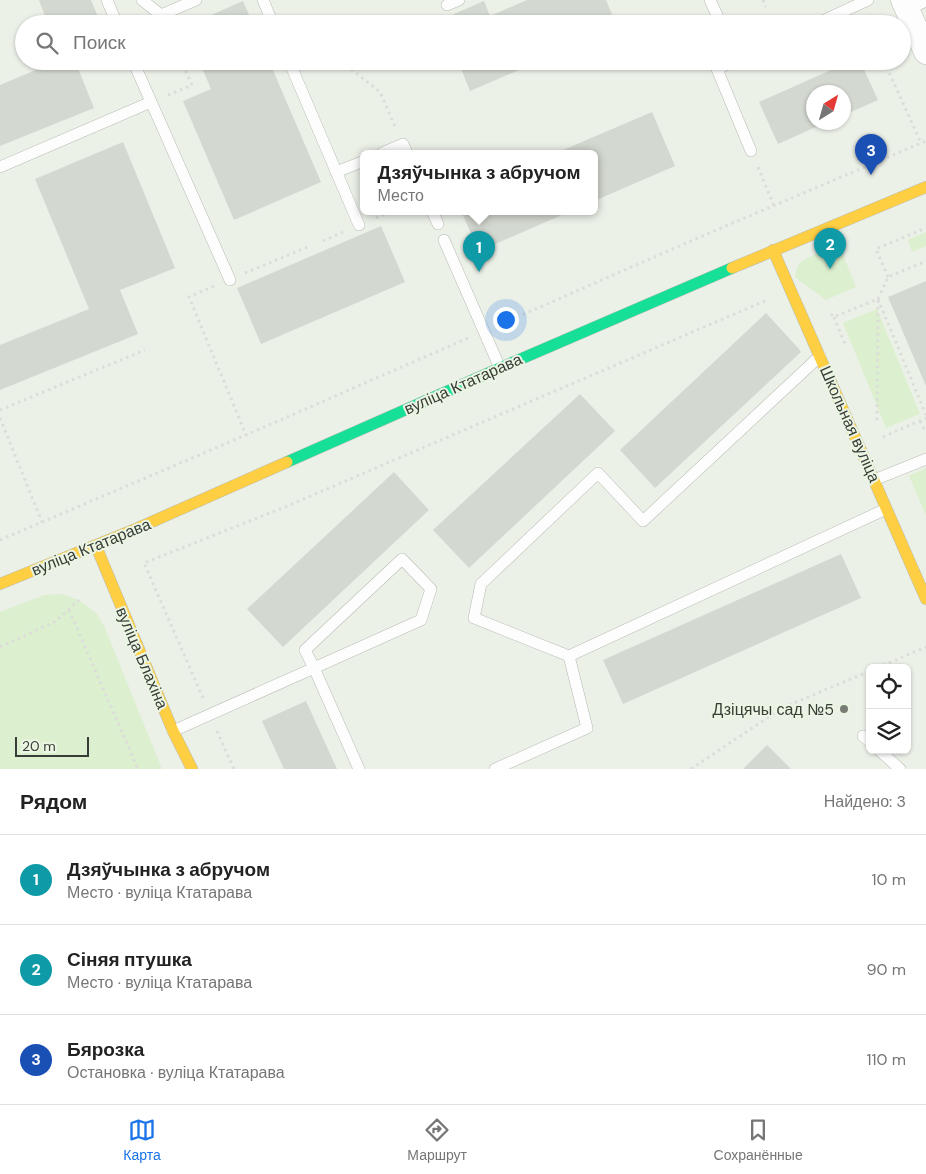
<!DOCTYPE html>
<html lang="ru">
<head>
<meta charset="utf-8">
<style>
  body { margin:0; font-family:"DM Sans",sans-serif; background:#f2f2f2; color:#222 }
  .controls { position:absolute; right:15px; bottom:15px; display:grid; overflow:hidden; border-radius:8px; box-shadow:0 1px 4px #0004 }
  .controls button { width:45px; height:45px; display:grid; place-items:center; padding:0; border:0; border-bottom:1px solid #e0e0e0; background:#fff; color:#222; font:25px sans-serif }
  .compass { position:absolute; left:806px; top:85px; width:45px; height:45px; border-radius:50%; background:#fff; box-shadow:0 1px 4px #0004; rotate:37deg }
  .scale { position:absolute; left:15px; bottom:12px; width:74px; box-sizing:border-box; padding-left:5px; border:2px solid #393d37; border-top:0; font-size:14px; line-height:18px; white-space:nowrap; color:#393d37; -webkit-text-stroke:4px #ebf5e4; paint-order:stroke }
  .you { position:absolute; left:505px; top:319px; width:18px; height:18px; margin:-12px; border:4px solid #fff; border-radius:50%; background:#1a73e8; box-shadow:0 0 0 8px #1a73e833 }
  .badge { display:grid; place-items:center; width:32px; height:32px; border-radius:50%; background:#1a73e8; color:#fff; font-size:16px; font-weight:700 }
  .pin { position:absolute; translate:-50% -41px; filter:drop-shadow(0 1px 2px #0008) }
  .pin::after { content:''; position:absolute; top:26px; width:18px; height:15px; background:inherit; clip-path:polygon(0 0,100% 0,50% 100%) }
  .popup { position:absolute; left:360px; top:150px; width:238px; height:65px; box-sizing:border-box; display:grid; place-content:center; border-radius:8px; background:#fff; filter:drop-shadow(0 1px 4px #0005); font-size:16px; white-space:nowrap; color:#767676 }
  .popup b { font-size:19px; color:#222 }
  .popup::after { content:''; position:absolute; left:50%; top:100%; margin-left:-10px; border:10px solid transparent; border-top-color:#fff }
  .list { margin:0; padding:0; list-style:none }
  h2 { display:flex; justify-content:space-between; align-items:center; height:65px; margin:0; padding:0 20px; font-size:21px }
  h2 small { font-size:16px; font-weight:400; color:#767676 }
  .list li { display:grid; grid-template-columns:32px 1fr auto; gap:15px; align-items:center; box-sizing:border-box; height:90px; padding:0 20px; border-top:1px solid #e0e0e0 }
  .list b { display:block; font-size:19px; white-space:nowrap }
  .list p { margin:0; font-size:16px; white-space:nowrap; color:#767676 }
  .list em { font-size:16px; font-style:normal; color:#767676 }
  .icon { flex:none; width:28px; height:28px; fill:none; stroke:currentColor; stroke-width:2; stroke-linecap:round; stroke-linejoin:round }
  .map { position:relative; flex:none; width:926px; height:769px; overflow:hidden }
  .search { position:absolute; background:#fff; box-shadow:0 1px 4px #0004; left:15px; right:15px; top:15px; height:55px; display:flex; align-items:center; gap:12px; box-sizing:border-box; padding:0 18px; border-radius:28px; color:#767676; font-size:19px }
  .sheet { height:335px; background:#fff }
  nav { display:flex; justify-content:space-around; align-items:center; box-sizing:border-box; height:70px; border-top:1px solid #e0e0e0; background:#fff; font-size:14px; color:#767676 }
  nav a { display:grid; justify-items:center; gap:2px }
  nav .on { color:#1a73e8 }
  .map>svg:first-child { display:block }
</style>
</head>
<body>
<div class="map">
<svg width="926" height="769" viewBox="0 0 926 769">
  <rect width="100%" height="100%" fill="#ecf1e8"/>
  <g fill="#dcefcf">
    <polygon points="926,232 926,246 912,252 908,240"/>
    <path d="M839 245 856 287 826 300 795 277C796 271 797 266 801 262 809 256 829 249 839 245Z"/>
    <polygon points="877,309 920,414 886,428 843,323"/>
    <polygon points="926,468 926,515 909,476"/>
    <polygon points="61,594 79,600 97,614 105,628 162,769 0,769 0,612 44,595"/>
  </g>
  <g fill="#d3d8d0">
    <polygon points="39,0 91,0 101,24 48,24"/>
    <polygon points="527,0 606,0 616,24 431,24 484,1 490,16"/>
    <polygon points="243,1 253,24 191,24"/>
    <polygon points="57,61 75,61 94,108 0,146 0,85"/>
    <polygon points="199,61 269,61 321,182 234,220 183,101 211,89"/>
    <polygon points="458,61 540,61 470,91"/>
    <polygon points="851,61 860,61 878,100 844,115 844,92 814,92 814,122 827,122 778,144 759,102"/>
    <polygon points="652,112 675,166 594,201 594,153 556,153"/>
    <polygon points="123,142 175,268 120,290 138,334 0,390 0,345 89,309 35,179"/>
    <polygon points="461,211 571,211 479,251"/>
    <polygon points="381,226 405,282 261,344 237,288"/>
    <polygon points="926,281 926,386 888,297"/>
    <polygon points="766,313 799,349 801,352 655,488 620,450"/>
    <polygon points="580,394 615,431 469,568 433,530"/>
    <polygon points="394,472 429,510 283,647 247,609"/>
    <polygon points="841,554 861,598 623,704 603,660"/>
    <polygon points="306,701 337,769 284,769 262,721"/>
    <polygon points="767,745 791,769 743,769"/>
  </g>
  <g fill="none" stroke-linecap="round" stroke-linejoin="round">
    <defs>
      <g id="lane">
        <polyline points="107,0 117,24"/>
        <polyline points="142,0 161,15 196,0"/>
        <polyline points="263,0 273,24"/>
        <polyline points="710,0 721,24"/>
        <polyline points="447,5 459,0"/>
        <polyline points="907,10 926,1"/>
        <polyline points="816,24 868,0"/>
        <polyline points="133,61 230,280"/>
        <polyline points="289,61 359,225"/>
        <polyline points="734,61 717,69 751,151"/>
        <polyline points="382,153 403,144 407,153"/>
        <polyline points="0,167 151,102"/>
        <polyline points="336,172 364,161"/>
        <polyline points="432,211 438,224"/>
        <polyline points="444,240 500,368"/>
        <polyline points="874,480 926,459"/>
        <polygon points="402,559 431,589 421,620 314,668 305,650"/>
        <polyline points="569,656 474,618 481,584 598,473 643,521 820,356"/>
        <polyline points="173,731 314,668 359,769"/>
        <polyline points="863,736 870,742"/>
        <polyline points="879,750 900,769"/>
        <polyline points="495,769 587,728 569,656 886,509"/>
      </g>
      <polyline id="street" points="903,0 926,52"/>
      <polyline id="fast" points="287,462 500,368 732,268"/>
      <g id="slow">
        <polyline points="773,250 926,599"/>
        <polyline points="732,268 926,187"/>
        <polyline points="96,546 173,731 192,769"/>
        <polyline points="0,584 138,528 287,462"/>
      </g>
    </defs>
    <use href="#lane" stroke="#b8bcb5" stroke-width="12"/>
    <use href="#street" stroke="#b8bcb5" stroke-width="25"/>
    <use href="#fast" stroke="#b8bcb5" stroke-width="12"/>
    <use href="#slow" stroke="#b8bcb5" stroke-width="12"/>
    <g stroke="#dbddda" stroke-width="3" stroke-dasharray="2.5 4" stroke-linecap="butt">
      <polyline points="763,0 766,7"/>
      <polyline points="341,61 380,92 396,129"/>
      <polyline points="884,61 921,143"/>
      <polyline points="168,95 192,85 181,61"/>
      <polyline points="758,167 774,206"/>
      <polyline points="376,218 392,211"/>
      <polyline points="323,241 343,232"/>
      <polyline points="245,273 310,246"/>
      <polyline points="888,277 876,249 926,228"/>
      <polyline points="214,286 189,297 246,435"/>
      <polyline points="878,299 926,415"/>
      <polyline points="831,314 834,317 878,299 888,277 926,261"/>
      <polyline points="834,317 845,344"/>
      <polyline points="499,325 707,234 926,141"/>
      <polyline points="0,410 145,350"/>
      <polyline points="0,418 42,522"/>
      <polyline points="877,420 878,301"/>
      <polyline points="920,421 926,432"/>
      <polyline points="883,437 926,418"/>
      <polyline points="0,540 246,435 468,338"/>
      <polyline points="69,610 138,769"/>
      <polyline points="0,647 56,621 79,600"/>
      <polyline points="877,668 926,647"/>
      <polyline points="203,698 144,563 285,507 767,300"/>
      <polyline points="217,731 234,769"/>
      <polyline points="691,769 782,708 870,671"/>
    </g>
    <use href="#lane" stroke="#fcfdfc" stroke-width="11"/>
    <use href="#street" stroke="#fcfdfc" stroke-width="24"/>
    <use href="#fast" stroke="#16e098" stroke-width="11"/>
    <use href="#slow" stroke="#ffcf43" stroke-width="11"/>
  </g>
  <circle fill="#787c75" stroke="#ebf5e4" stroke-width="2" cx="844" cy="709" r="5"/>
  <g text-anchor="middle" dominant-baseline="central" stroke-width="4" stroke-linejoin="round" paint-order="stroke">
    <g font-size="16" fill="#393d37" stroke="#ebf5e4">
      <text transform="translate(463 384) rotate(-24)">вуліца Ктатарава</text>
      <text transform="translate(850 424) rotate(66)">Школьная вуліца</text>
      <text transform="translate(91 547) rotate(-22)">вуліца Ктатарава</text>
      <text transform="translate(142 658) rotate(67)">вуліца Блахіна</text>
    </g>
    <g font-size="16" fill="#393d37" stroke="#ebf5e4" text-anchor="end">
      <text x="834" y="709">Дзіцячы сад №5</text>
    </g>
  </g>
</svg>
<div class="controls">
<button><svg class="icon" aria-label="locate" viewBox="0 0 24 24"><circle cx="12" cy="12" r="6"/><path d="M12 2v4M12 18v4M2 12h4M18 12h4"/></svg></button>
<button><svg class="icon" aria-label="layers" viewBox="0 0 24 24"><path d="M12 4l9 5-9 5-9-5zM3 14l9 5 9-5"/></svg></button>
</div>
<svg class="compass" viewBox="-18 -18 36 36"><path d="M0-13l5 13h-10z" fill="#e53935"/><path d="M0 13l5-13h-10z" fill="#767676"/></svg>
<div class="scale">20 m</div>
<div class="you"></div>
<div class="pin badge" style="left:479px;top:272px;background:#0f9aa8">1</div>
<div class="popup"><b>Дзяўчынка з абручом</b>Место</div>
<div class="pin badge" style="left:830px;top:269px;background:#0f9aa8">2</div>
<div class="pin badge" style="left:871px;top:175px;background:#1a4fb4">3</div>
<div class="search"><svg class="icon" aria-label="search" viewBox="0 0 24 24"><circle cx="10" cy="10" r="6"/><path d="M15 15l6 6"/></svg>Поиск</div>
</div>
<section class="sheet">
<h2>Рядом<small>Найдено: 3</small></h2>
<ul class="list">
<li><span class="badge" style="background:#0f9aa8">1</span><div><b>Дзяўчынка з абручом</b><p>Место · вуліца Ктатарава</p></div><em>10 m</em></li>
<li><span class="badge" style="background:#0f9aa8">2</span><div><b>Сіняя птушка</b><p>Место · вуліца Ктатарава</p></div><em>90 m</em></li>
<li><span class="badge" style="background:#1a4fb4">3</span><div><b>Бярозка</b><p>Остановка · вуліца Ктатарава</p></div><em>110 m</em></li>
</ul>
</section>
<nav>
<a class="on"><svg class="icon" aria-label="map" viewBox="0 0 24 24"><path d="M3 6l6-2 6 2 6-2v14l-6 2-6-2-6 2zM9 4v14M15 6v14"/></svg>Карта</a>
<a><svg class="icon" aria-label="directions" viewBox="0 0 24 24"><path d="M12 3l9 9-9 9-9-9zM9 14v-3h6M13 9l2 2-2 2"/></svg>Маршрут</a>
<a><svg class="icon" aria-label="saved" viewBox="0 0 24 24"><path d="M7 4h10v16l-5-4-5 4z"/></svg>Сохранённые</a>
</nav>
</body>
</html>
